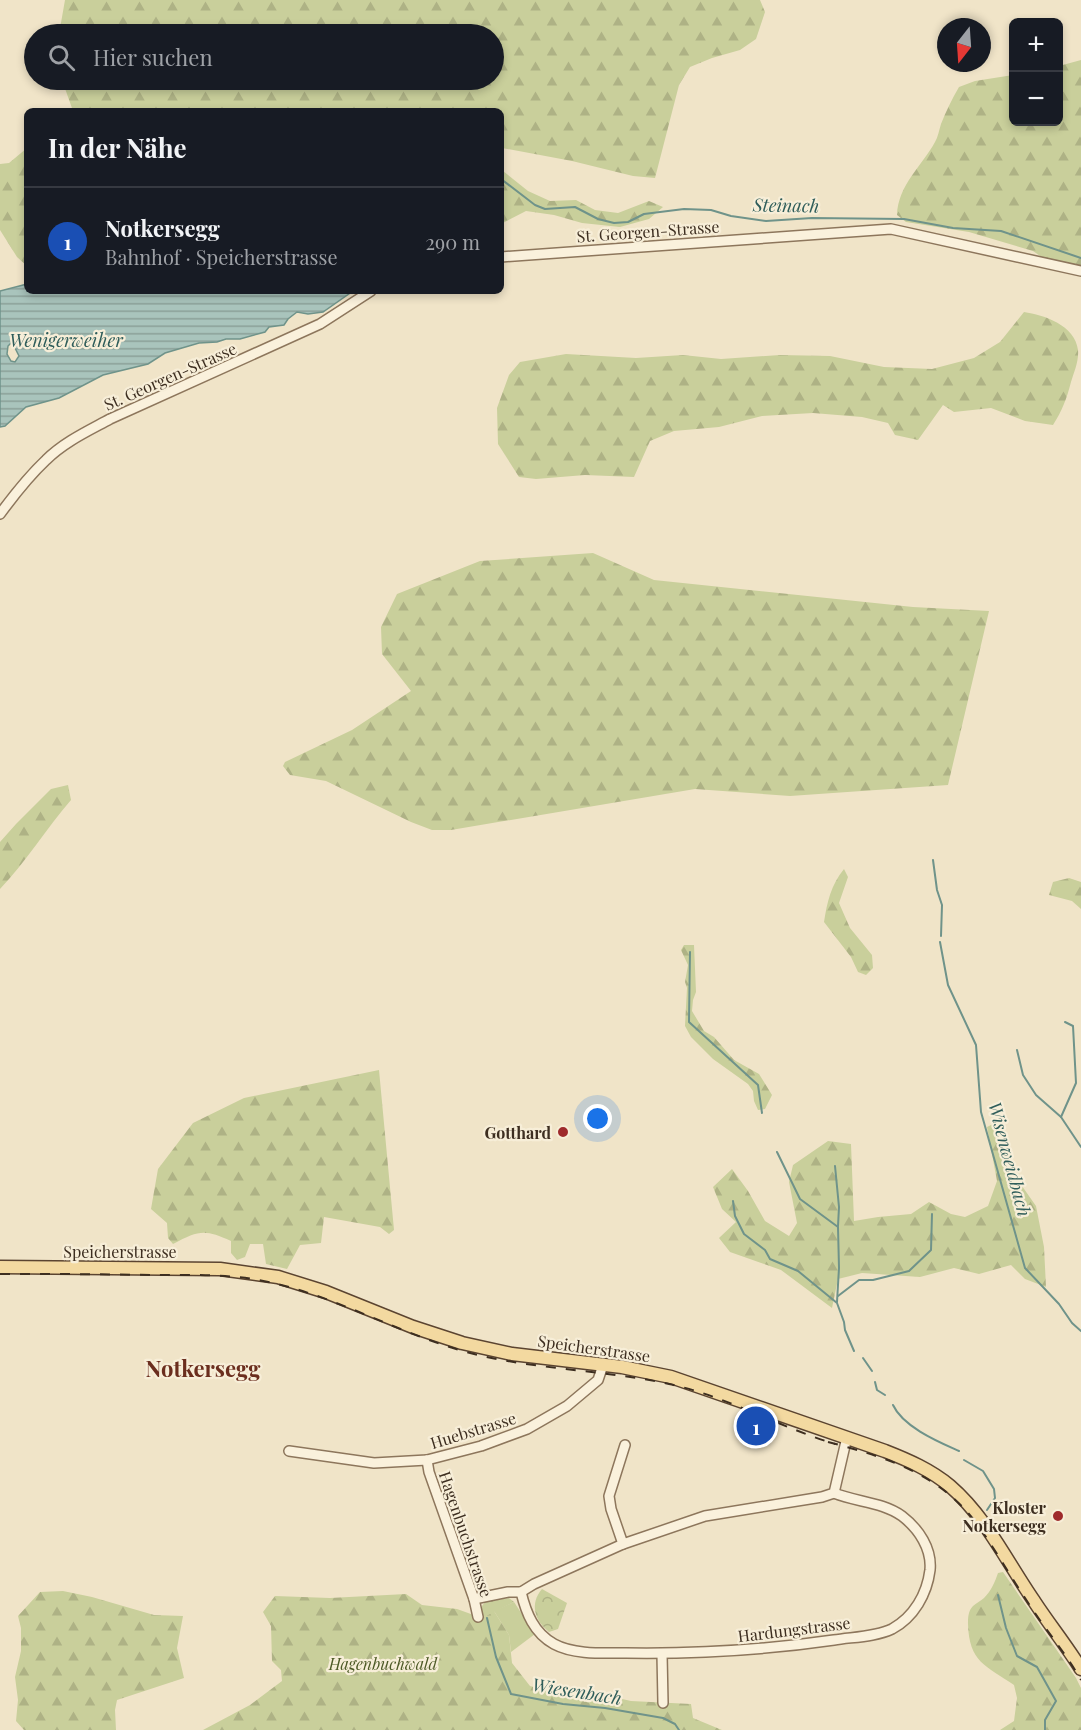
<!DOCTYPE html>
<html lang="de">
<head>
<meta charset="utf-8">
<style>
  body { margin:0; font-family:"Playfair Display",serif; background:#20242c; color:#f1f3f6 }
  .controls { position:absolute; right:18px; top:18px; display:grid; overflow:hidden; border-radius:9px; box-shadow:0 3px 9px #0003 }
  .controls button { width:54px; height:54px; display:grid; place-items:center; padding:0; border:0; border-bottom:2px solid #363941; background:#171b24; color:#f1f3f6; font:30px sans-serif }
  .compass { position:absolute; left:937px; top:18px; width:54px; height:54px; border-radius:50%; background:#171b24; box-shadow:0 3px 9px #0003; rotate:197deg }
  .you { position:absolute; left:598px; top:1119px; width:21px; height:21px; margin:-15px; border:4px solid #fff; border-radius:50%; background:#1a73e8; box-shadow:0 0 0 9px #1a73e833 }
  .badge { display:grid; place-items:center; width:39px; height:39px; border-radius:50%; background:#0b8043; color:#fff; font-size:20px; font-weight:700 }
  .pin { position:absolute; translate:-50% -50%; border:3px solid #fff; box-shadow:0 2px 6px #0006 }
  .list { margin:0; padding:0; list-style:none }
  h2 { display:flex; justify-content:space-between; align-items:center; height:78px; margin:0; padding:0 24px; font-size:26px }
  h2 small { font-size:20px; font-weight:400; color:#9ea1a6 }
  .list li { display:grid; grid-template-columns:39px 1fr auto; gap:18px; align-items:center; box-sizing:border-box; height:108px; padding:0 24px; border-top:2px solid #363941 }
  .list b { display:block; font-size:22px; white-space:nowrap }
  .list p { margin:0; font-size:20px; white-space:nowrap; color:#9ea1a6 }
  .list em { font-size:20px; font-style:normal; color:#9ea1a6 }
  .icon { flex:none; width:33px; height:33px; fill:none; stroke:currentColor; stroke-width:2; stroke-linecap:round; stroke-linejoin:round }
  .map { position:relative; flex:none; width:1081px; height:1730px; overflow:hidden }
  .search { position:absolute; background:#171b24; box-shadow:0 3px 9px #0003; left:24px; top:24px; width:480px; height:66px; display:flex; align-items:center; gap:15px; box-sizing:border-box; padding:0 21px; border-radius:33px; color:#9ea1a6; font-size:22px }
  .panel { position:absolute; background:#171b24; box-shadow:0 3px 9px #0003; left:24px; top:108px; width:480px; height:186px; border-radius:9px }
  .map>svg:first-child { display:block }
</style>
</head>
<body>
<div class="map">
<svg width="1081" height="1730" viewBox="0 0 1081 1730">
  <defs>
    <pattern id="forest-firs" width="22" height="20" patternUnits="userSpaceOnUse" patternTransform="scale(1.5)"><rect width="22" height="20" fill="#c9cf9b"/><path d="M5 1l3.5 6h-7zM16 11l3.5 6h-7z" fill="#aeb285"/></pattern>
    <pattern id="park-crowns" width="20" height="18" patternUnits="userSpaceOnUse" patternTransform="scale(1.5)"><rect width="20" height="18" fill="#c9cf9b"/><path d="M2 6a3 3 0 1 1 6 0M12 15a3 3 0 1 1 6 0" fill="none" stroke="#aeb285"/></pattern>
    <pattern id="water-rules" width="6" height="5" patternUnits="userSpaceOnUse" patternTransform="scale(1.5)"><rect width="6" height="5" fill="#a9c4bc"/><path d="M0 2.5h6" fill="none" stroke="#8ba098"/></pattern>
  </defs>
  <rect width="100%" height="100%" fill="#f0e4c8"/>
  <polygon fill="#c9cf9b" points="514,1602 535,1634 511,1652 509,1635 494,1611"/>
  <g fill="url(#forest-firs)">
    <polygon points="65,0 760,0 765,12 756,39 740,50 712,58 690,67 679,85 655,178 633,176 572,161 502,148 503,171 528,191 550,201 576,200 595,210 618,213 649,201 663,207 649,219 620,227 582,223 554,215 526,211 501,224 501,111 73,111 62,80 494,80 494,34 59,34"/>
    <path d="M1081 60V267L1046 260 1033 251 969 232 906 222 897 215C898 185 922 166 935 142 938 137 939 130 941 124 946 111 952 99 959 87L975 81 1013 75 1014 122H1058L1059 66Z"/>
    <polygon points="27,148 27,266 17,257 0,230 0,164 9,163"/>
    <path d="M1024 312C1044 315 1075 325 1078 350 1079 361 1074 372 1071 382 1067 398 1062 411 1053 425L1025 421 991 408 954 412 943 405 918 440 895 435 888 423 862 417 813 413 762 416 719 427 674 431 650 441 634 477 585 475 536 479 519 477 498 444 497 408 509 375 520 362 566 354 636 358 683 355 721 359 780 355 830 356 884 367 932 369 974 358 1000 342Z"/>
    <polygon points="593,553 654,580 913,607 989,611 948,785 790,796 695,789 451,830 432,830 411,822 326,781 290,775 283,766 285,762 352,730 411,691 382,654 381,627 397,594 480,561"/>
    <path d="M68 785 71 800C46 829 26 862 0 889V842L16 824 51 789Z"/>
    <path d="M844 869 848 877 839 903 850 928 872 955 873 968 866 975 858 972 851 957 824 922C827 902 831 885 844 869Z"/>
    <polygon points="1069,878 1081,882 1081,909 1072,901 1049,895 1053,882"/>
    <polygon points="684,945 694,945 696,992 693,1000 692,1011 704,1031 714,1037 734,1060 759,1074 772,1095 765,1109 758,1110 754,1101 753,1091 748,1084 713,1059 691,1037 685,1026 687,988 685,982 688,965 681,950"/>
    <path d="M379 1070 394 1230 389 1234 380 1227 324 1217 321 1243 300 1245 287 1269 266 1264 263 1244H250L245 1257 237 1260 231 1253V1241C205 1229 199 1230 173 1244L168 1238 167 1223 151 1209 158 1169 193 1123 244 1098Z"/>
    <polygon points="997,1122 1015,1176 1036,1206 1044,1247 1046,1287 1025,1279 1011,1265 979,1274 954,1268 920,1277 862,1273 838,1279 832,1308 781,1270 730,1252 719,1238 736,1222 722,1209 713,1187 732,1169 748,1191 765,1221 789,1236 797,1223 789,1182 793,1165 828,1141 851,1144 854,1221 878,1217 911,1214 929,1202 951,1214 965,1217 988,1206 997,1181 987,1127"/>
    <path d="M1003 1572 1076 1678 1081 1688V1730H1000L1014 1721 1017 1698 1014 1685C986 1666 969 1662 968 1624 968 1618 968 1611 973 1606 976 1603 981 1601 984 1598 991 1591 995 1582 998 1573Z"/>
    <polygon points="63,1591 92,1597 154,1615 183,1616 177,1648 184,1678 117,1700 115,1710 116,1730 24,1730 16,1721 18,1700 15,1677 21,1651 21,1628 18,1616 40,1592"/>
    <polygon points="406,1594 422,1605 457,1609 482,1618 494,1611 509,1635 512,1663 530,1686 558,1694 600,1694 631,1701 691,1704 693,1718 722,1730 203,1730 250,1705 282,1681 281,1670 272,1661 271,1626 263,1612 275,1596 330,1598"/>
  </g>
  <g fill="url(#park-crowns)">
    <path d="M542 1589 567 1603 558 1629 549 1632C535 1621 529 1604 542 1589Z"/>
    <polygon points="509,1598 514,1602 482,1618 482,1606 485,1602"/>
  </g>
  <path fill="url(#water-rules)" stroke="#6f938a" stroke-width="1.5" fill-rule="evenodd" d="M27 284V291H353L323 312 308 314 297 312 288 319 284 325 269 327 265 332 240 339H226L217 342 199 343 165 353 148 364 103 375 59 398 26 407 5 426 0 427V291ZM12 342 19 356 15 362 11 361 7 354 8 346Z"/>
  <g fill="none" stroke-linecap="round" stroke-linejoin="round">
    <g stroke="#6f938a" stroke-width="2">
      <polyline points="501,179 535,205 545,209 575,207 598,219 614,223 628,222 644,214 684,209 711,210 731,216 766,221 812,218 904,219 953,228 1001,231 1081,258"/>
      <polyline points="933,860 937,890 942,905 941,936"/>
      <polyline points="940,942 948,985 976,1045 981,1112 1025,1268 1059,1304 1072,1323 1081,1331"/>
      <polyline points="690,952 689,1022 758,1085 762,1113"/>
      <polyline points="1065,1022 1073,1026 1076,1083 1061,1117 1081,1147"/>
      <polyline points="1017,1050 1023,1075 1036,1095 1061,1117"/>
      <polyline points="777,1152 800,1199 838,1227 839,1268 837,1302"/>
      <polyline points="835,1166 839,1207 838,1226"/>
      <polyline points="733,1201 735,1216 744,1234 765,1250 770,1259 798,1271 837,1303 844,1322 845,1330 854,1351"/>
      <polyline points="838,1296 859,1280 873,1280 909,1271 931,1250 932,1214"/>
      <polyline points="863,1358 872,1371"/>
      <polyline points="875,1382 877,1390 885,1395"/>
      <path d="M893 1405C903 1427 939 1442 959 1451"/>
      <polyline points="964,1460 983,1471 994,1489 995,1498 987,1510"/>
      <polyline points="998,1595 1006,1628 1017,1656 1037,1667 1056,1701 1045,1720 1045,1730"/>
      <polyline points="487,1618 496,1657 511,1694 563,1704 605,1708 663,1718 675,1724 679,1730"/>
    </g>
    <defs>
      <g id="minor">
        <polyline points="501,257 891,229 1081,271"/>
        <path d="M0 514C14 495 29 476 46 460 64 442 88 431 110 419L320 324 371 291"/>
        <polyline points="289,1451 374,1463 427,1460 481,1446 527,1429 567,1406 598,1380 603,1365"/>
        <polyline points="427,1460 429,1472 474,1599 478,1617"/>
        <polyline points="623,1544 611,1509 609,1496 625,1445"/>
        <path d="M521 1592C526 1613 534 1633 554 1644 574 1655 604 1653 626 1653 696 1654 765 1650 834 1640 852 1637 875 1637 892 1629 914 1617 927 1594 930 1570 932 1549 919 1529 902 1516 883 1502 856 1502 834 1493"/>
        <polyline points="474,1599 508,1592 521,1592 534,1584 623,1544 705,1516 822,1497 834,1493 847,1437"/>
        <polyline points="662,1654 663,1703"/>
      </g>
      <path id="major" d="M0 1267 220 1269 278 1277 326 1292 413 1327 462 1343 512 1354 622 1367 671 1377 885 1451C908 1460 931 1470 950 1486 986 1517 1007 1562 1034 1601 1049 1624 1066 1645 1081 1669"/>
    </defs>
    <use href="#minor" stroke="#8d765c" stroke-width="12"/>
    <use href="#major" stroke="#5b4430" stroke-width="15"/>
    <use href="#minor" stroke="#faf1dc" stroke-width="9"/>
    <use href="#major" stroke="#f3d9a0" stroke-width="12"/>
    <g stroke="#3d2e20" stroke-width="2" stroke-dasharray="10 10" stroke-linecap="butt">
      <path d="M0 1274C50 1274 100 1274 150 1275 184 1275 219 1274 253 1279 327 1291 392 1331 463 1351 530 1370 601 1369 669 1384 726 1396 779 1427 835 1444"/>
      <path d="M828 1442C886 1457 940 1474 977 1524 995 1549 1010 1576 1027 1601 1044 1628 1065 1652 1081 1680"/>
    </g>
  </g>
  <g fill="#9e2a2b" stroke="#f7eed8" stroke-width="2">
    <circle cx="563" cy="1132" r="6"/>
    <circle cx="1058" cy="1516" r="6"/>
  </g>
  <g text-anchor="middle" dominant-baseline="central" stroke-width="4.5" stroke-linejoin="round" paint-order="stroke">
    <g font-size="16" fill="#3d2e20" stroke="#f7eed8">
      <text transform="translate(648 231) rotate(-4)">St. Georgen-Strasse</text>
      <text transform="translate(170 376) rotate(-24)">St. Georgen-Strasse</text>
      <text x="120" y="1251">Speicherstrasse</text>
      <text transform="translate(594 1348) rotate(8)">Speicherstrasse</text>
      <text transform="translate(473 1430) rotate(-17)">Huebstrasse</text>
      <text transform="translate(466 1534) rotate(71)">Hagenbuchstrasse</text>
      <text transform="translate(794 1629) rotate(-7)">Hardungstrasse</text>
    </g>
    <g font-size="16" font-weight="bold" fill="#3d2e20" stroke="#f7eed8" text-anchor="end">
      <text x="551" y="1132">Gotthard</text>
      <text x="1046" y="1507">Kloster<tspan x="1046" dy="18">Notkersegg</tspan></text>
    </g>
    <g font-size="16" font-style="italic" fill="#4d5a26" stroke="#f7eed8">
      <text x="383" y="1663">Hagenbuchwald</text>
    </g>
    <g font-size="18" font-style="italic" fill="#2f5d5a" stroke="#f7eed8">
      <text transform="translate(786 205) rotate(1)">Steinach</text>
      <text x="66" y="340">Wenigerweiher</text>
      <text transform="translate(1010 1159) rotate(75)">Wisenweidbach</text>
      <text transform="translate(577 1691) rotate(9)">Wiesenbach</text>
    </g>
    <g font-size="22" font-weight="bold" fill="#6b2e1e" stroke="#f7eed8">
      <text x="203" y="1368">Notkersegg</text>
    </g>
  </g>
</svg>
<div class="controls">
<button>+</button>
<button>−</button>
</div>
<svg class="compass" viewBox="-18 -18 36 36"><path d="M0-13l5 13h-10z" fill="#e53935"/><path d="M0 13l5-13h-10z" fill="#9ea1a6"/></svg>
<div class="you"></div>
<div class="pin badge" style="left:756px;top:1426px;background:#1a4fb4">1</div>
<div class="search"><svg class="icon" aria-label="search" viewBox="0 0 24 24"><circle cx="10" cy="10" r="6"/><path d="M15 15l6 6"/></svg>Hier suchen</div>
<section class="panel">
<h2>In der Nähe<small></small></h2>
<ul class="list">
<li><span class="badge" style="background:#1a4fb4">1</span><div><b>Notkersegg</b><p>Bahnhof · Speicherstrasse</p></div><em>290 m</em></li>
</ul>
</section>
</div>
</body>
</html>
